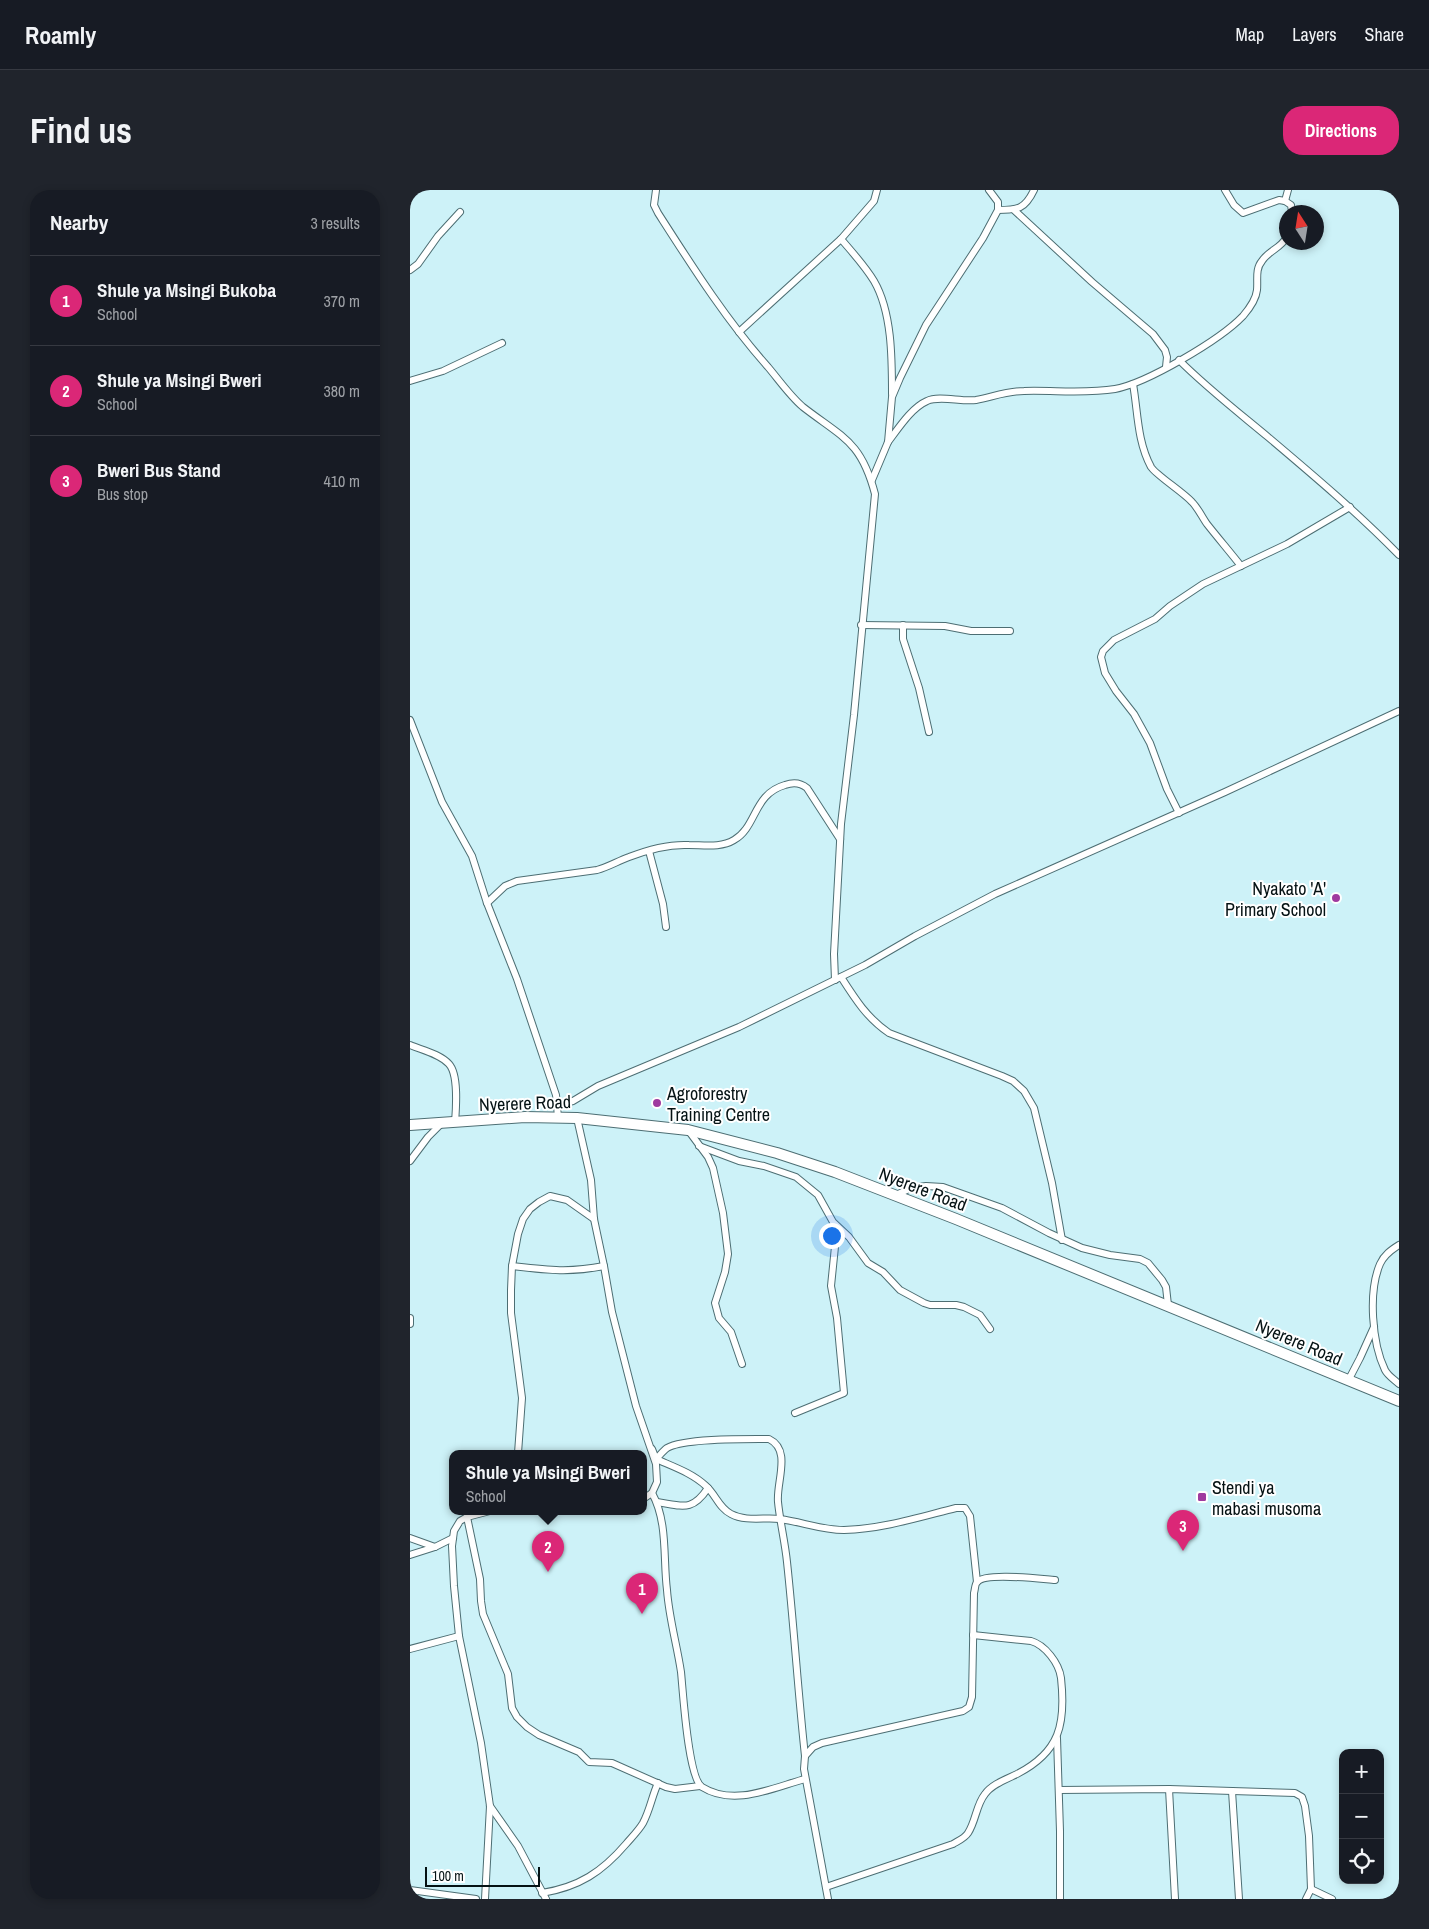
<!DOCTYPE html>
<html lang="en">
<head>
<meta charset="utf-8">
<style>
  body { margin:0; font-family:"Archivo Narrow",sans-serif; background:#20242c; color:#f1f3f6 }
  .controls { position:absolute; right:15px; bottom:15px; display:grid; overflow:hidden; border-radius:10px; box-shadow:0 2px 8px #0003 }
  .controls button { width:45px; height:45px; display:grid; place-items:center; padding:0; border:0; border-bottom:1px solid #363941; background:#171b24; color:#f1f3f6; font:25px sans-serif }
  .compass { position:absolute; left:869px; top:15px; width:45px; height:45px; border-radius:50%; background:#171b24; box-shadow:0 2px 8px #0003; rotate:348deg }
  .scale { position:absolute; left:15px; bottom:12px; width:115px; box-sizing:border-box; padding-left:5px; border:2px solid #051214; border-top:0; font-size:14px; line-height:18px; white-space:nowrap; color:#051214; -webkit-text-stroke:4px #fff; paint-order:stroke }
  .you { position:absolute; left:421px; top:1045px; width:18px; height:18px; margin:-12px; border:4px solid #fff; border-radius:50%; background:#1a73e8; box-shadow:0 0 0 8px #1a73e833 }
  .badge { display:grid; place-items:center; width:32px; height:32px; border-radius:50%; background:#db2777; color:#fff; font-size:16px; font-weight:700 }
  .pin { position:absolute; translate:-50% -41px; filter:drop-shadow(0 1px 2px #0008) }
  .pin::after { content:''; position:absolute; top:26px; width:18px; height:15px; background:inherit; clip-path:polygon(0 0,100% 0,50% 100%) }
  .popup { position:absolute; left:39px; top:1260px; width:198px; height:65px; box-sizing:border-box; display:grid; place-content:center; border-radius:10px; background:#171b24; filter:drop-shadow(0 1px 4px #0005); font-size:16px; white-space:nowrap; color:#9ea1a6 }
  .popup b { font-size:19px; color:#f1f3f6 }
  .popup::after { content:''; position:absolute; left:50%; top:100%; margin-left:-10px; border:10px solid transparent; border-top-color:#171b24 }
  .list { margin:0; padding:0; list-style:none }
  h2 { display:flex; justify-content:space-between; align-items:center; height:65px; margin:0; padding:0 20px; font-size:21px }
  h2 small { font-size:16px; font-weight:400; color:#9ea1a6 }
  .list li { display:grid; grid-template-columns:32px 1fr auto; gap:15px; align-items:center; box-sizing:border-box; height:90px; padding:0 20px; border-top:1px solid #363941 }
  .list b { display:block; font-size:19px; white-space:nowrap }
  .list p { margin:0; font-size:16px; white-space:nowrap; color:#9ea1a6 }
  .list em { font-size:16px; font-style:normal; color:#9ea1a6 }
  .icon { flex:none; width:28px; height:28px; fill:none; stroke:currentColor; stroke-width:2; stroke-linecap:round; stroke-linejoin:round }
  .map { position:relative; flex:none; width:989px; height:1709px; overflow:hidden; border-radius:20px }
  header { display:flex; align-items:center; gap:30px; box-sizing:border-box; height:70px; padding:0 25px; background:#171b24; border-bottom:1px solid #363941 }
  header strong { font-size:24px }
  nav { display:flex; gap:28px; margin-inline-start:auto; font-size:18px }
  .intro { display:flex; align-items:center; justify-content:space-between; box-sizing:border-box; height:120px; padding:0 30px }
  h1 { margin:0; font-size:35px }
  .button { padding:12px 22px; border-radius:20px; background:#db2777; color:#fff; font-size:18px; font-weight:700 }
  main { display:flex; gap:30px; padding:0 30px }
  aside { flex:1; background:#171b24; border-radius:20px; box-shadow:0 2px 8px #0003 }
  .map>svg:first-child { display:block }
</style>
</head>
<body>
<header>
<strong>Roamly</strong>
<nav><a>Map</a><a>Layers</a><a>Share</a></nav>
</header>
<div class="intro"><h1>Find us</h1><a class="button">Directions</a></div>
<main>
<aside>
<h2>Nearby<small>3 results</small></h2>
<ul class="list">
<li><span class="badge">1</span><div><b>Shule ya Msingi Bukoba</b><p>School</p></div><em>370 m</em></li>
<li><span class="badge">2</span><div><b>Shule ya Msingi Bweri</b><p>School</p></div><em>380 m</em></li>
<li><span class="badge">3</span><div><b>Bweri Bus Stand</b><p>Bus stop</p></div><em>410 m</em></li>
</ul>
</aside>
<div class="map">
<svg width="989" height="1709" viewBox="0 0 989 1709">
  <rect width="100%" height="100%" fill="#cdf2f8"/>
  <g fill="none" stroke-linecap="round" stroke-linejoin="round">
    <defs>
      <g id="street">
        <path d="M246 0 244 15 248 23C282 76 316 130 358 177 369 190 380 206 393 217 433 248 451 251 465 304L444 525 431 634 424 764 425 790"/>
        <polyline points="815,0 824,15 833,23 869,10 875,11 881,15 882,22"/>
        <polyline points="875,11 878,0"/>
        <path d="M588 20C608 20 615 19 624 0"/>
        <polyline points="604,20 682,92 743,144 755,160 757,167 756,177"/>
        <path d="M431 49C442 62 455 76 464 91 482 122 482 168 482 204"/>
        <polyline points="0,80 8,74 28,46 50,22"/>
        <polyline points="329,142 431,49 464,11 467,0"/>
        <path d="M769 170C797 198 828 222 858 247 903 285 948 323 989 365"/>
        <polyline points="0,191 33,181 92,153"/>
        <path d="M723 194C728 222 727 251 741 277 746 285 773 302 782 312 788 318 792 327 797 334 808 348 820 362 831 376"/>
        <path d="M478 252C488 239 501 218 517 211 529 205 551 212 566 210 582 207 597 201 614 201 644 200 675 204 705 199 737 193 810 150 833 126 839 119 846 110 847 100 848 90 845 79 852 71 858 61 871 58 876 48"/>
        <polyline points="462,290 478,252 482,207 490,188 516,135 573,48 588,20 588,12 579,0"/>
        <polyline points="451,435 535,436 561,441 600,441"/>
        <polyline points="493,435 493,449 509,498 519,542"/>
        <polyline points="0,530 32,612 62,666 77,713 107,789 146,905 148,927"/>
        <polyline points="769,623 757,599 740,553 724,524 706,501 695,483 691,467 693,461 704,450 745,429 760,416 793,394 877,354 940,317"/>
        <polyline points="239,661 253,714 256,737"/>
        <path d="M77 713 95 696 107 691 187 680C198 677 208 671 219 667 237 660 260 654 279 655 294 655 311 658 324 650 347 637 343 604 375 595 383 592 391 593 397 598L430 649"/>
        <path d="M431 787C445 809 457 828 479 843L592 886 603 891 614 901 624 918 642 993 652 1050"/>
        <path d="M0 855C12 860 30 864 39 874 49 885 46 919 45 933"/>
        <polyline points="147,915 163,911 188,896 329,837 455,775 505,746 585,704 815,602 989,521"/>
        <polyline points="167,928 181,990 184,1029 194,1076 202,1122 226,1216 246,1274 247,1292 242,1303 233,1309"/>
        <polyline points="278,940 298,967 303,978 313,1023 318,1064 315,1082 305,1113 309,1128 321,1142 332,1174"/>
        <polyline points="289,956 329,971 354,976 386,987 408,1005 423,1032 439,1047 458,1073 473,1082 490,1100 514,1113 520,1115 546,1115 554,1117 570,1125 580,1139"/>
        <polyline points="0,971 18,947 31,934"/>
        <polyline points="486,1005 501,998 516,996 533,997 592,1018 639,1043 672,1058 700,1065 730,1069 738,1073 752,1090 756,1097 758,1115"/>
        <path d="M989 1055C981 1060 974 1065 970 1074 958 1102 962 1153 975 1180 978 1186 985 1190 989 1194"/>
        <path d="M102 1076C137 1080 159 1083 194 1076"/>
        <polyline points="0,1128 0,1134"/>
        <polyline points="938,1191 950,1168 964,1137"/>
        <polyline points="385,1223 434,1203 427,1128 421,1096 427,1037"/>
        <path d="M242 1259 246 1269C264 1277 282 1283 296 1296 306 1305 309 1318 321 1324 336 1332 355 1327 370 1329 392 1332 412 1340 434 1340 472 1339 510 1327 546 1318H555L560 1326 567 1392"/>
        <polyline points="108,1263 112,1208 101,1123 101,1100 102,1076 108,1044 113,1029 120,1019 129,1012 140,1006 157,1010 184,1029"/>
        <path d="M246 1269C250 1265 253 1261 257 1258 274 1248 337 1249 359 1249 382 1260 366 1292 368 1312 370 1332 375 1352 377 1372 384 1437 388 1502 395 1566"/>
        <path d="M242 1303C258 1332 253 1368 257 1400 259 1428 267 1455 271 1482 273 1501 278 1588 292 1597 324 1617 362 1598 395 1589"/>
        <path d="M247 1312C273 1316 282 1322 298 1298"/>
        <polyline points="57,1327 70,1389 71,1411 73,1424 98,1484 102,1518 107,1527 117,1537 129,1545 169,1562 179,1572 202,1573 256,1597 265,1599 290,1596"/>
        <polyline points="0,1348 25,1357"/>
        <polyline points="0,1365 25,1357 43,1348"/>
        <polyline points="0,1459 49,1446"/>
        <polyline points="647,1548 650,1641 650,1709"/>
        <polyline points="759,1599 765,1709"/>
        <polyline points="649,1600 759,1599 885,1603 892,1607 895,1616 899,1646 901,1699 896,1709"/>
        <polyline points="822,1601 829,1709"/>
        <polyline points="80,1616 108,1656 136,1709"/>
        <path d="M416 1697 543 1654C548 1651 555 1648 558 1643 566 1631 566 1615 575 1604 582 1594 597 1589 607 1584 650 1562 656 1534 651 1488 649 1473 635 1455 621 1451L563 1445"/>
        <polyline points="901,1699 922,1709"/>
        <polyline points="0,1700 66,1709"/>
        <path d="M132 1703C169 1697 192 1682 216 1654 222 1647 229 1640 233 1633 240 1620 242 1606 248 1593"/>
        <polyline points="75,1709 80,1616 71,1553 49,1446 44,1396 42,1356 44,1341 50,1331 57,1327 80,1321"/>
        <path d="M418 1709 394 1579 395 1566 403 1557 412 1553 553 1521 559 1517 562 1507 564 1403C565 1400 565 1394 567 1392 575 1382 631 1389 645 1390"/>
      </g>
      <polyline id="primary" points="0,935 115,927 167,928 278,940 367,963 425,982 546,1029 989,1211"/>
    </defs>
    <use href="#street" stroke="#4d6e73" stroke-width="8"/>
    <use href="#primary" stroke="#4d6e73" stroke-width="12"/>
    <use href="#street" stroke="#fff" stroke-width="6"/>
    <use href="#primary" stroke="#fff" stroke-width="10"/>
  </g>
  <g fill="#9f3a9f" stroke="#fff" stroke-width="2">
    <circle cx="926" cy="708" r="5"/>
    <circle cx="247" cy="913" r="5"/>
    <rect x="787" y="1302" width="10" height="10" rx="2.5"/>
  </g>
  <g text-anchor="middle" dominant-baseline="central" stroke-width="4" stroke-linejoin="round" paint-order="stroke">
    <g font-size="18" fill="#051214" stroke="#fff" text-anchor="start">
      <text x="916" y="698" text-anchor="end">Nyakato 'A'<tspan x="916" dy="21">Primary School</tspan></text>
      <text x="257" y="903">Agroforestry<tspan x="257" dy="21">Training Centre</tspan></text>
      <text x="802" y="1297">Stendi ya<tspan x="802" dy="21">mabasi musoma</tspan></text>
    </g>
    <g font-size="18" fill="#051214" stroke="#fff">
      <text transform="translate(115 913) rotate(-2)">Nyerere Road</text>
      <text transform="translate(513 999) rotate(21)">Nyerere Road</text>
      <text transform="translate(889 1152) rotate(23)">Nyerere Road</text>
    </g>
  </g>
</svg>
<div class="controls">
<button>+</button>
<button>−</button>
<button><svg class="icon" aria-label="locate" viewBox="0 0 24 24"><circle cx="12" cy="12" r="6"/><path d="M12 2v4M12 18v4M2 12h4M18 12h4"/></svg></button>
</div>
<svg class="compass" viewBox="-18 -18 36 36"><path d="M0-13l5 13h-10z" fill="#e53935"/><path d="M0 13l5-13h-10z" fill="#9ea1a6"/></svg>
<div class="scale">100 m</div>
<div class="you"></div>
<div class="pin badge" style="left:232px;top:1424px">1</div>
<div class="pin badge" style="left:138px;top:1382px">2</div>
<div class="popup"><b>Shule ya Msingi Bweri</b>School</div>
<div class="pin badge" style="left:773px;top:1361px">3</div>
</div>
</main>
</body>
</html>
